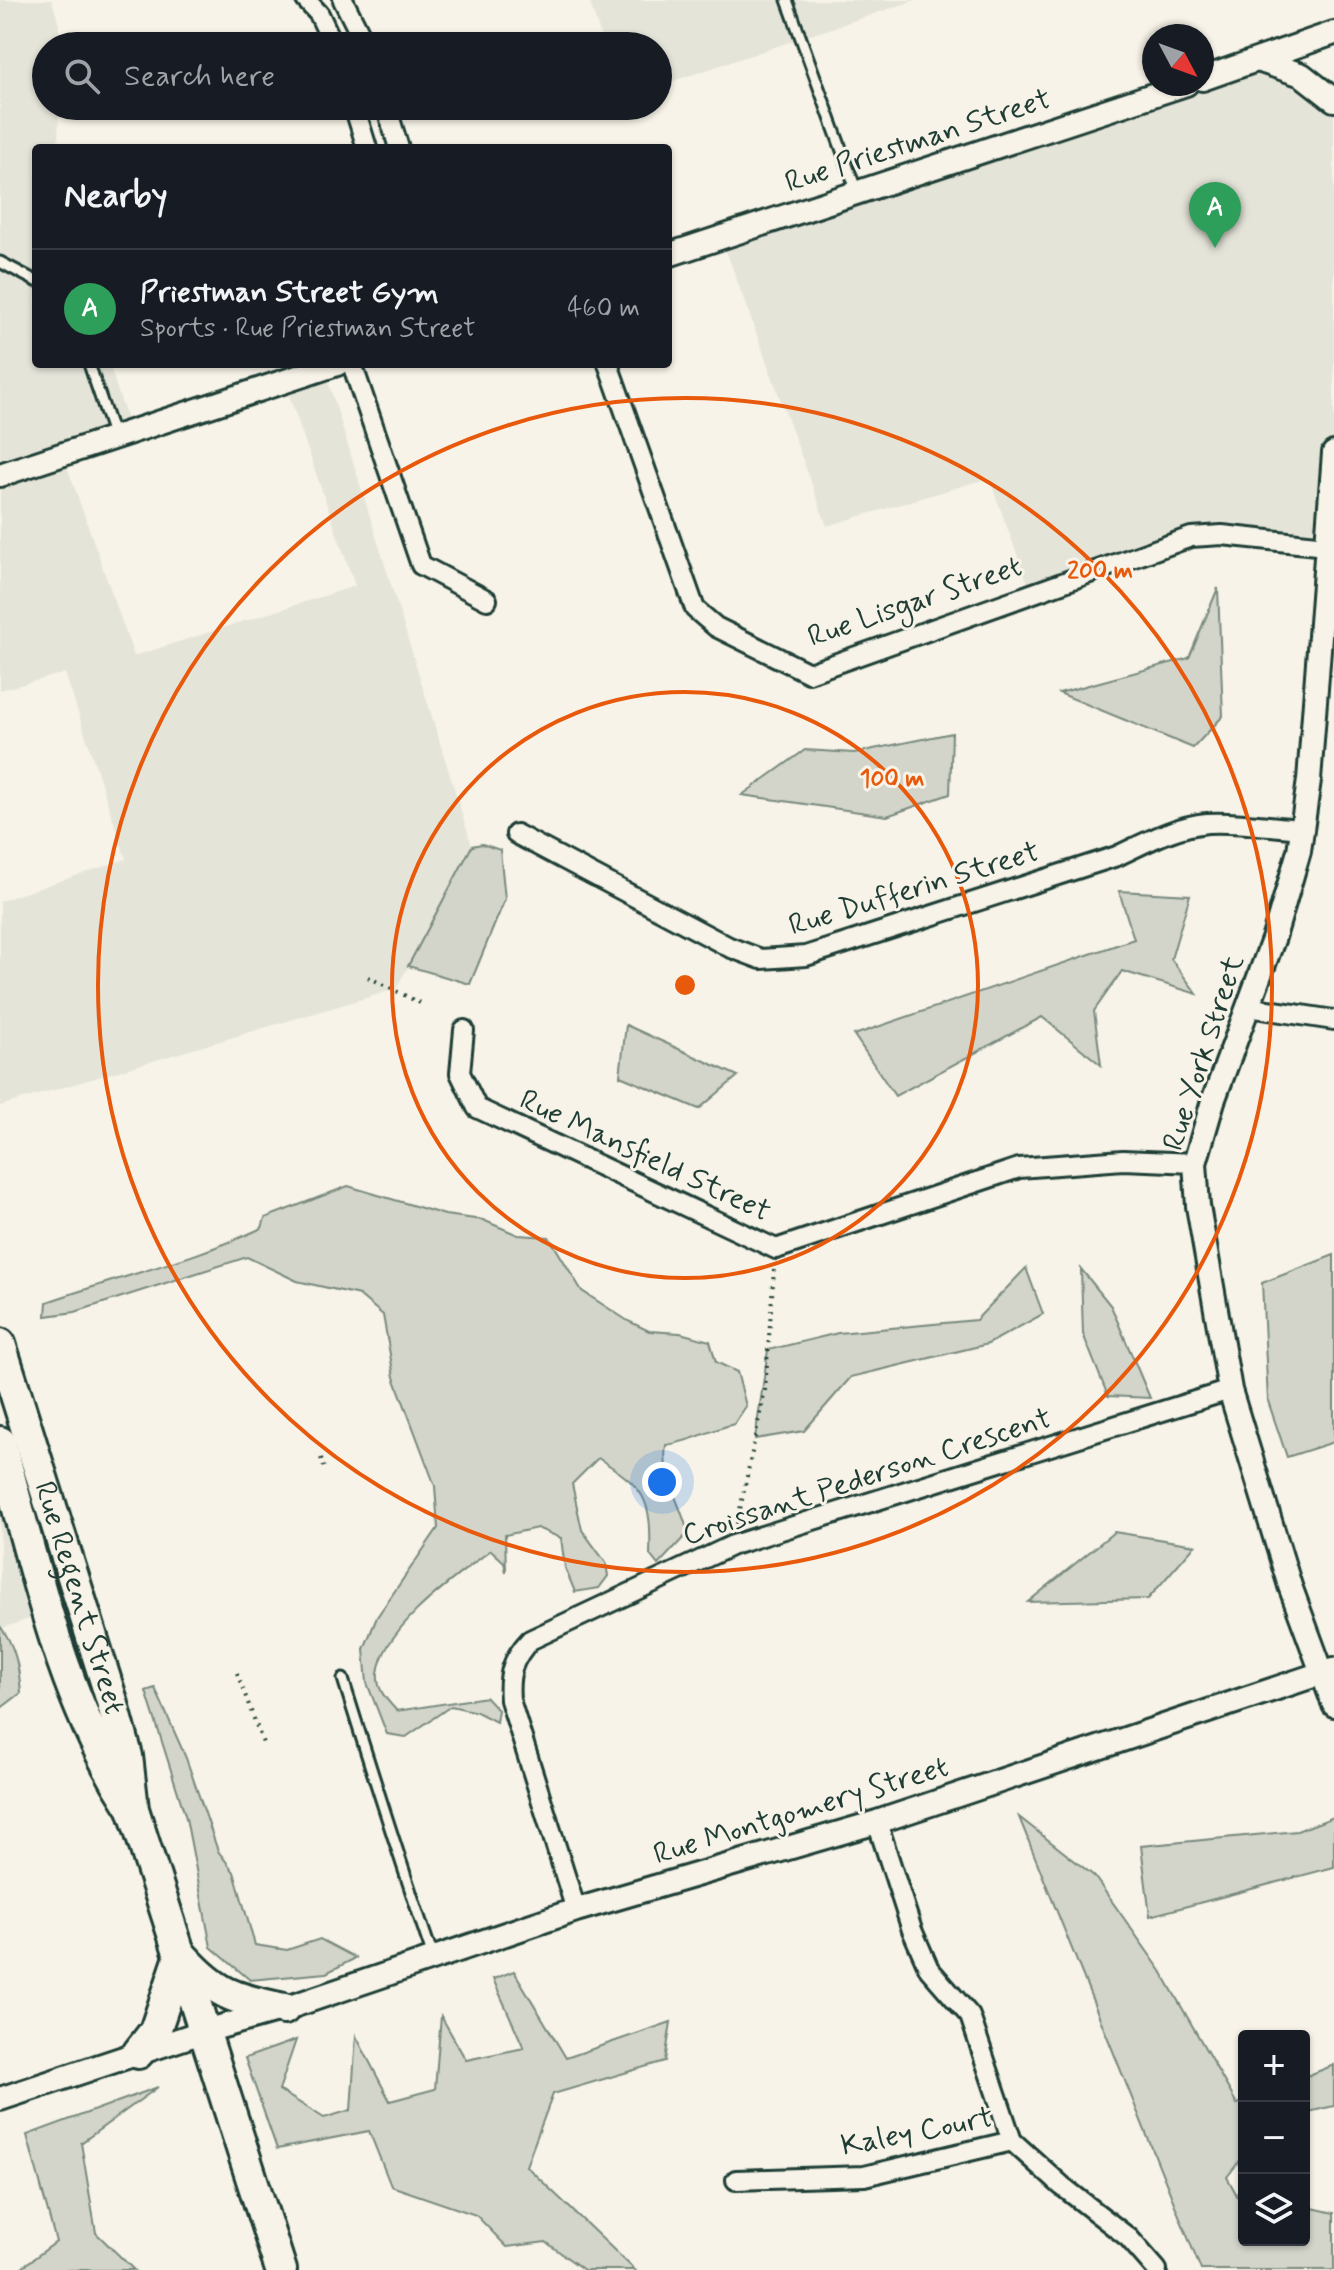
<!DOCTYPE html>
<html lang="en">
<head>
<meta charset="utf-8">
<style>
  body { margin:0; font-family:Mynerve,sans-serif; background:#20242c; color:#f1f3f6 }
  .controls { position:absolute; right:24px; bottom:24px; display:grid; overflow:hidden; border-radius:8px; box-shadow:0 2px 6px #0004 }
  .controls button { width:72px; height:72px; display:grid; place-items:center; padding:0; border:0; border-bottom:2px solid #363941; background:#171b24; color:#f1f3f6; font:40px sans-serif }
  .compass { position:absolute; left:1142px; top:24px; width:72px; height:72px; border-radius:50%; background:#171b24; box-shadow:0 2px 6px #0004; rotate:131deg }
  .you { position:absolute; left:662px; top:1482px; width:28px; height:28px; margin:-20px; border:6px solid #fff; border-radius:50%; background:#1a73e8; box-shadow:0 0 0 12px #1a73e833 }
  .badge { display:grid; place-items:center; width:52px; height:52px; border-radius:50%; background:#d1495b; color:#fff; font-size:26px; font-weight:700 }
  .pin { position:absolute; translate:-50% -66px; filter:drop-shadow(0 2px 4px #0008) }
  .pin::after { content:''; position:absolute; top:42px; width:28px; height:24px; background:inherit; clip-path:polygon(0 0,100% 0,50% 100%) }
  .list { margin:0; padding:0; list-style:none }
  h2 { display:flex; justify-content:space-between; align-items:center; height:104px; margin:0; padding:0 32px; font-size:34px }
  h2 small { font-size:26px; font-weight:400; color:#9ea1a6 }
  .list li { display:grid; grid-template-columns:52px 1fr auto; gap:24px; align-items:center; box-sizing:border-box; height:120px; padding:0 32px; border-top:2px solid #363941 }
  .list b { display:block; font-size:30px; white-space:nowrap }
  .list p { margin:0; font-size:26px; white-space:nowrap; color:#9ea1a6 }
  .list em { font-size:26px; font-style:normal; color:#9ea1a6 }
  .icon { flex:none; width:44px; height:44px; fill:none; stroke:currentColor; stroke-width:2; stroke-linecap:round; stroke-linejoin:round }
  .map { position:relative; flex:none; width:1334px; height:2270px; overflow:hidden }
  .search { position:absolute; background:#171b24; box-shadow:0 2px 6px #0004; left:32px; top:32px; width:640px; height:88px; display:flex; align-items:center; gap:20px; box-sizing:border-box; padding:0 28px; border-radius:44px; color:#9ea1a6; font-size:30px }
  .panel { position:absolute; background:#171b24; box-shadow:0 2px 6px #0004; left:32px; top:144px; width:640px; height:224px; border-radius:8px }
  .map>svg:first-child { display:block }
</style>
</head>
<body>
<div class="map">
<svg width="1334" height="2270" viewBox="0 0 1334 2270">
  <rect width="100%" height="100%" fill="#f7f3e8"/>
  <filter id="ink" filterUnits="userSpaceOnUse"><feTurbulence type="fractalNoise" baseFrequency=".0125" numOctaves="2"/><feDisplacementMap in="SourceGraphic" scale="16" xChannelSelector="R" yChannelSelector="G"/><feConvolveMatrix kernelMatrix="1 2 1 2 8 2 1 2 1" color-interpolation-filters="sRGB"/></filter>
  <g filter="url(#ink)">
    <g fill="#e5e4d9">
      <polygon points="0,0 52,0 59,25 59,46 46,46 46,106 59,106 58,148 36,148 36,364 109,364 131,432 63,455 134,656 355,586 284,381 324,368 472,846 396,989 0,1106 0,901 126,859 65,673 0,690"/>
      <polygon points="589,0 916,0 658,86 658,46 604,46"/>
      <polygon points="1258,60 1334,100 1334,453 1326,546 1222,535 1031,592 989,478 827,526 721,237"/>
      <polygon points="0,1442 46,1613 0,1629"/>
    </g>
    <g fill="#d3d5ca" stroke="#79897f" stroke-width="2">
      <polygon points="1218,588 1223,716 1193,748 1059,693 1189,658"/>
      <polygon points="952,733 950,794 887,816 742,795 805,750 854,753"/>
      <polygon points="482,844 500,850 505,899 470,984 408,966 472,846"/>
      <polygon points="1119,891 1190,895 1171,959 1197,994 1122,971 1094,1011 1101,1065 1042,1017 895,1096 854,1035 1134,939"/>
      <polygon points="626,1025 738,1076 699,1109 620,1076"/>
      <path d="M348 1186 445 1215 483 1220 518 1235 549 1237 582 1291 628 1321 649 1331 680 1333 710 1341 716 1362 737 1372 746 1406 734 1424C710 1430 691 1442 666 1445 661 1478 680 1500 688 1533L658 1565 650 1555C652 1498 645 1488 598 1458L572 1484 582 1530 606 1563 608 1576 599 1588 575 1592 565 1568 561 1538 537 1528 505 1535 506 1572 504 1562 491 1550C456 1577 384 1626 378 1673 376 1689 387 1700 397 1711L486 1697 498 1710 496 1722 477 1712 451 1706 406 1737 387 1734 367 1683 364 1649 377 1617 438 1528 435 1486 394 1377 383 1315 359 1295 297 1281 247 1257 75 1312 46 1316 47 1302C118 1277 193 1260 262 1228L265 1218Z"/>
      <polygon points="1334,1255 1334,1442 1287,1457 1268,1401 1262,1283"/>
      <polygon points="1026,1268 1043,1314 988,1344 851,1377 804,1431 755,1439 768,1350 838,1333 976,1320"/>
      <polygon points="1081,1269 1111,1306 1150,1398 1108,1396 1083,1334"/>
      <polygon points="1114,1532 1195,1545 1148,1599 1028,1602"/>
      <path d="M0 1626C16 1646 19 1669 21 1693L0 1709Z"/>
      <polygon points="155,1688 186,1758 218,1851 234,1872 255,1945 287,1950 320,1939 356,1958 326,1973 250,1980 211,1947 186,1818 146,1691"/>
      <polygon points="1019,1817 1094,1876 1161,1971 1237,2104 1244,2102 1244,2155 1227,2177 1244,2208 1244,2240 1304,2240 1304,2206 1334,2213 1334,2270 1201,2270"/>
      <polygon points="1334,1817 1334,1867 1150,1916 1141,1846 1297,1831"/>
      <polygon points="514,1971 566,2058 671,2022 665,2061 553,2094 526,2166 635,2270 584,2270 546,2242 507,2247 476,2215 391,2186 369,2131 277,2149 245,2058 296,2040 279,2090 324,2118 351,2110 356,2036 390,2101 435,2089 441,2016 466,2060 524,2048 493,1979"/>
      <polygon points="1334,2065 1334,2106 1304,2113 1304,2077"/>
      <polygon points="158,2087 81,2143 96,2233 134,2270 18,2270 56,2242 27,2135"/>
    </g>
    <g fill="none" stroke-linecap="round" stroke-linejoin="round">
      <defs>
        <g id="service">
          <polyline points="787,0 857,192"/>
          <polyline points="0,262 36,281"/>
          <polyline points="89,364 114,437"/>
          <path d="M343 1679C372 1772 401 1865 433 1957"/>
        </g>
        <g id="minor">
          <polyline points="306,0 319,14 334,46"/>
          <polyline points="343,0 366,46"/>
          <polyline points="354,106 367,148"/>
          <polyline points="386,106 399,148"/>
          <polyline points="352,364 421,565 487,600"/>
          <polyline points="608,364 695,609 716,627 809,673 1191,537 1222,535 1326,546"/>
          <path d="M516 834 729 947 761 959 806 956 1117 856C1145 843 1175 826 1207 823 1237 821 1271 827 1302 829"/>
          <polyline points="1248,1007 1334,1020"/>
          <polyline points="464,1030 460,1073 477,1108 776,1249 1019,1168 1123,1160 1195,1163"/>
          <polyline points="877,1822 912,1930 929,1969 970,2016 1012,2141 1062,2186 1129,2238 1157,2270"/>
          <path d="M576 1910 510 1700C508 1674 512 1659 530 1640L733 1545 1230 1390"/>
          <polyline points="736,2180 864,2176 1012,2141"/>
        </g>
        <g id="tertiary">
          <polyline points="1258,60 1302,75 1334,100"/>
          <polyline points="1202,79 1334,33"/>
          <polyline points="668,255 1186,84"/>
          <polyline points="1334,453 1309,780 1299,851 1274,937 1213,1101 1195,1163 1198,1206 1230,1390 1290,1586 1334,1705"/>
          <polyline points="0,475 337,364"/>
          <polyline points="0,2099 202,2032 284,2009 576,1910 877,1822 1334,1669"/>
        </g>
        <g id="primary">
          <path id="s1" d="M0 1344 112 1701 127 1756 133 1809 281 2270"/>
          <path d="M0 1442C34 1564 61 1698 130 1804"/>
          <path d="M185 1959C220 1997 235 1998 284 2009"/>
          <polyline points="138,2053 155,2031 181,1954"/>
        </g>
      </defs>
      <use href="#service" stroke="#1f3d34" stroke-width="15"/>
      <use href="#minor" stroke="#1f3d34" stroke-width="24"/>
      <use href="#tertiary" stroke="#1f3d34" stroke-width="28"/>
      <use href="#primary" stroke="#1f3d34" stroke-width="36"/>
      <g stroke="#1f3d34" stroke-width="4" stroke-dasharray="2 6" stroke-linecap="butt">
        <polyline points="368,977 420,1003"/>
        <polyline points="321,1458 324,1467"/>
        <polyline points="737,1524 765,1390 774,1270"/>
        <polyline points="237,1673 264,1746"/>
      </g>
      <use href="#service" stroke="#f7f3e8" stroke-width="9"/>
      <use href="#minor" stroke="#f7f3e8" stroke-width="18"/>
      <use href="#tertiary" stroke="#f7f3e8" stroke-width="22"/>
      <use href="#primary" stroke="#f7f3e8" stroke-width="30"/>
    </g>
  </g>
  <g fill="none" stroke="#e8590c" stroke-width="4">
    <circle cx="685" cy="985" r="293"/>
    <circle cx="685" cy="985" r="587"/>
  </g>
  <g text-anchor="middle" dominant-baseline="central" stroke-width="6" stroke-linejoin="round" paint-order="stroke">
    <g font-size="30" fill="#1f3d34" stroke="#f7f3e8">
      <text transform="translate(918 141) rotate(-18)">Rue Priestman Street</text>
      <text transform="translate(915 602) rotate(-19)">Rue Lisgar Street</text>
      <text transform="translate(914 889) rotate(-17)">Rue Dufferin Street</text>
      <text transform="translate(1204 1053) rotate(-72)">Rue York Street</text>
      <text transform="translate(645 1156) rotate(25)">Rue Mansfield Street</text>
      <text transform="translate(867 1477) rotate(-18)">Croissant Pederson Crescent</text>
      <text stroke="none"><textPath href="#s1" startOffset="266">Rue Regent Street</textPath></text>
      <text transform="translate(801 1811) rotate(-17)">Rue Montgomery Street</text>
      <text transform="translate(917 2132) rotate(-11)">Kaley Court</text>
    </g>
  </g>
  <circle cx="685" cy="985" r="12" fill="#e8590c" stroke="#f7f3e8" stroke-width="4"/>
  <g font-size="24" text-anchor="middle" font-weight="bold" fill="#e8590c" stroke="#f7f3e8" stroke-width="6" stroke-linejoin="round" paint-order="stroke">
    <text x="1100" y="578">200 m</text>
    <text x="892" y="786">100 m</text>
  </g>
</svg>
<div class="controls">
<button>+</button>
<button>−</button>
<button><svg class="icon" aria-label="layers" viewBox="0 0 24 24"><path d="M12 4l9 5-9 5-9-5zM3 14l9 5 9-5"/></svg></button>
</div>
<svg class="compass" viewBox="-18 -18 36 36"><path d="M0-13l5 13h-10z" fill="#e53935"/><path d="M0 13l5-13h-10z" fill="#9ea1a6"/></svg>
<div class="you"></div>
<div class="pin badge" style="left:1215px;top:248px;background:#2e9e5b">A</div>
<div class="search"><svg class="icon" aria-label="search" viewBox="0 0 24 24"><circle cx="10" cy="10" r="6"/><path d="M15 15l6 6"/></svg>Search here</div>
<section class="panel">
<h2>Nearby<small></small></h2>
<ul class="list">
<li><span class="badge" style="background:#2e9e5b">A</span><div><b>Priestman Street Gym</b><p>Sports · Rue Priestman Street</p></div><em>460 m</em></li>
</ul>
</section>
</div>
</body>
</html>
